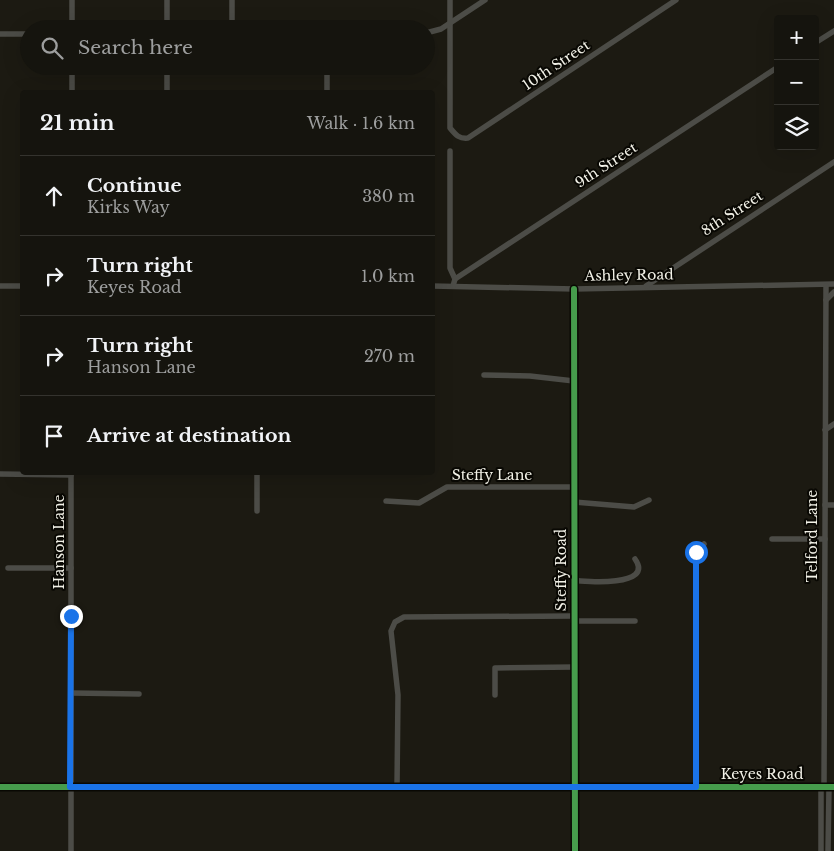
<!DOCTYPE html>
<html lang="en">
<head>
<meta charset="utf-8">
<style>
  body { margin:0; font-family:"Libre Baskerville",serif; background:#1e1d17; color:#f1f3f6 }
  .controls { position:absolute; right:15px; top:15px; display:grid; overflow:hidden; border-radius:5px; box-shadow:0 5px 20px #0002 }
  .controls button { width:45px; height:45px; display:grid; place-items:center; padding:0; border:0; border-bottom:1px solid #34332e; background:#15140e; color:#f1f3f6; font:25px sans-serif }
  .stop { position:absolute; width:15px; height:15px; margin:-11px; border:4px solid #1a73e8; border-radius:50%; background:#fff }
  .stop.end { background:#1a73e8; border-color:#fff; box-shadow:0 1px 5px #0008 }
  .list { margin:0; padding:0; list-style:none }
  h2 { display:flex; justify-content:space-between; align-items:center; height:65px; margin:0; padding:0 20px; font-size:21px }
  h2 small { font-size:16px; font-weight:400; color:#9d9e9e }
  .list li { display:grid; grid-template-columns:32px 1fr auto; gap:15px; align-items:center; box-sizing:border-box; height:80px; padding:0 20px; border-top:1px solid #34332e }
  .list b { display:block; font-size:19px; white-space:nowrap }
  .list p { margin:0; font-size:16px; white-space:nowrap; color:#9d9e9e }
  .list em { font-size:16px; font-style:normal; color:#9d9e9e }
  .icon { flex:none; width:28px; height:28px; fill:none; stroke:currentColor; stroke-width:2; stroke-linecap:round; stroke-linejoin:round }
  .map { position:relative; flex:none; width:834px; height:851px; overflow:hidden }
  .search { position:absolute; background:#15140e; box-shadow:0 5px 20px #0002; left:20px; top:20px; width:415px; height:55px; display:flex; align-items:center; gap:12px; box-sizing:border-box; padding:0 18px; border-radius:28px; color:#9d9e9e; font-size:19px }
  .panel { position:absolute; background:#15140e; box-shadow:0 5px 20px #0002; left:20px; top:90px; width:415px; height:385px; border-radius:5px }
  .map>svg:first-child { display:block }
</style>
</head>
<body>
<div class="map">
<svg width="834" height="851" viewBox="0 0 834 851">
  <rect width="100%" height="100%" fill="#1c1a12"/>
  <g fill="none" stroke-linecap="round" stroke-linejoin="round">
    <g stroke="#4c4c47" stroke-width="5.5">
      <polyline points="232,0 232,29"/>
      <path d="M450 0V128C456 135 459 139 468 138L676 0"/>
      <polyline points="72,29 72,0"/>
      <polyline points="167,29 167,0"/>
      <polyline points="426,33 441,29 485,0"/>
      <polyline points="0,34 29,34"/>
      <polyline points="815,43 834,31"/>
      <polyline points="327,66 327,92"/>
      <polyline points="72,92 72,66"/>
      <polyline points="167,92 167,66"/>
      <polyline points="450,151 450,268 455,279"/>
      <polyline points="0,286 22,286"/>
      <polyline points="432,286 574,289 834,284"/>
      <polyline points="453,286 455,279 778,67"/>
      <polyline points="646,286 834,162"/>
      <polyline points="574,289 575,851"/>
      <polyline points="826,300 834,292"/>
      <polyline points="484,375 530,376 574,381"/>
      <polyline points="825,430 834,424"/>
      <polyline points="257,472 257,511"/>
      <polyline points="0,474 71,475"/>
      <polyline points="386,501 419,503 447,487 574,487"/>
      <polyline points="574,502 634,507 649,500"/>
      <polyline points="825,505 834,505"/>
      <polyline points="772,539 825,539"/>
      <polyline points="8,568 71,568"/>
      <path d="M573 580C585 582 655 587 635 559"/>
      <polyline points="573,621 635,621"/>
      <polyline points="71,693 139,694"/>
      <polyline points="495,695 495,668 574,667"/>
      <polyline points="0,787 834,787"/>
      <polyline points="397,787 398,695 391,631 395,622 404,617 573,616"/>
      <polyline points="696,787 696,552 704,544"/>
      <polyline points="821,787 821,851"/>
      <polyline points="824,787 826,286"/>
      <polyline points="71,851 71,472"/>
      <polyline points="828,851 829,787"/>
    </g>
    <defs>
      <g id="cycleway">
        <polyline points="574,289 575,851"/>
        <polyline points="0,787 834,787"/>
      </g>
    </defs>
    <use href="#cycleway" stroke="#090803" stroke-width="9"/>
    <use href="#cycleway" stroke="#469c4c" stroke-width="6"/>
  </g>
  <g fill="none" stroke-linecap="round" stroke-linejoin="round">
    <polyline stroke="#1a73e8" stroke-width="6" points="71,616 70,787 696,787 696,552"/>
  </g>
  <g text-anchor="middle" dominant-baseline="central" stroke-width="4" stroke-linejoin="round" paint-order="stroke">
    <g font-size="14" fill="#f3f2e8" stroke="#090803">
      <text transform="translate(556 65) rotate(-34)">10th Street</text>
      <text transform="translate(606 165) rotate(-33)">9th Street</text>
      <text transform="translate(732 213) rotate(-33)">8th Street</text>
      <text transform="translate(629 275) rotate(-1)">Ashley Road</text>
      <text x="492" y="475">Steffy Lane</text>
      <text transform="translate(812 536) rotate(-90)">Telford Lane</text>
      <text transform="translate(59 542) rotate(-90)">Hanson Lane</text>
      <text transform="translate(561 570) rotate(-90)">Steffy Road</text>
      <text x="762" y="774">Keyes Road</text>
    </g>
  </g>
</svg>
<div class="controls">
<button>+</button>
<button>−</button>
<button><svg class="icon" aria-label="layers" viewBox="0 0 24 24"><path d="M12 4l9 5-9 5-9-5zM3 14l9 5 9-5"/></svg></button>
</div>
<div class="stop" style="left:696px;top:552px"></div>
<div class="stop end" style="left:71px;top:616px"></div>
<div class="search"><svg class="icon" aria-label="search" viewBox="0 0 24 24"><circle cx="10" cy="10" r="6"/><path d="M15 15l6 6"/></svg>Search here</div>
<section class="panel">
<h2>21 min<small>Walk · 1.6 km</small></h2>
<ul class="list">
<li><svg class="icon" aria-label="ahead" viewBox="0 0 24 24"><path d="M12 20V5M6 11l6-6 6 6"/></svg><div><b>Continue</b><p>Kirks Way</p></div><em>380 m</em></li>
<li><svg class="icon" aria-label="right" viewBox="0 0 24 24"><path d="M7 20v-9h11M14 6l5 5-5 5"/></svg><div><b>Turn right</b><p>Keyes Road</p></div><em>1.0 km</em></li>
<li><svg class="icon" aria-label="right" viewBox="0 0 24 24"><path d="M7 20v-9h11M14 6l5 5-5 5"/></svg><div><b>Turn right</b><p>Hanson Lane</p></div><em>270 m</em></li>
<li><svg class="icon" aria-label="arrive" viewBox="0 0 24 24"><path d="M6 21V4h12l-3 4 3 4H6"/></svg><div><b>Arrive at destination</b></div></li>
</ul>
</section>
</div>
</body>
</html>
